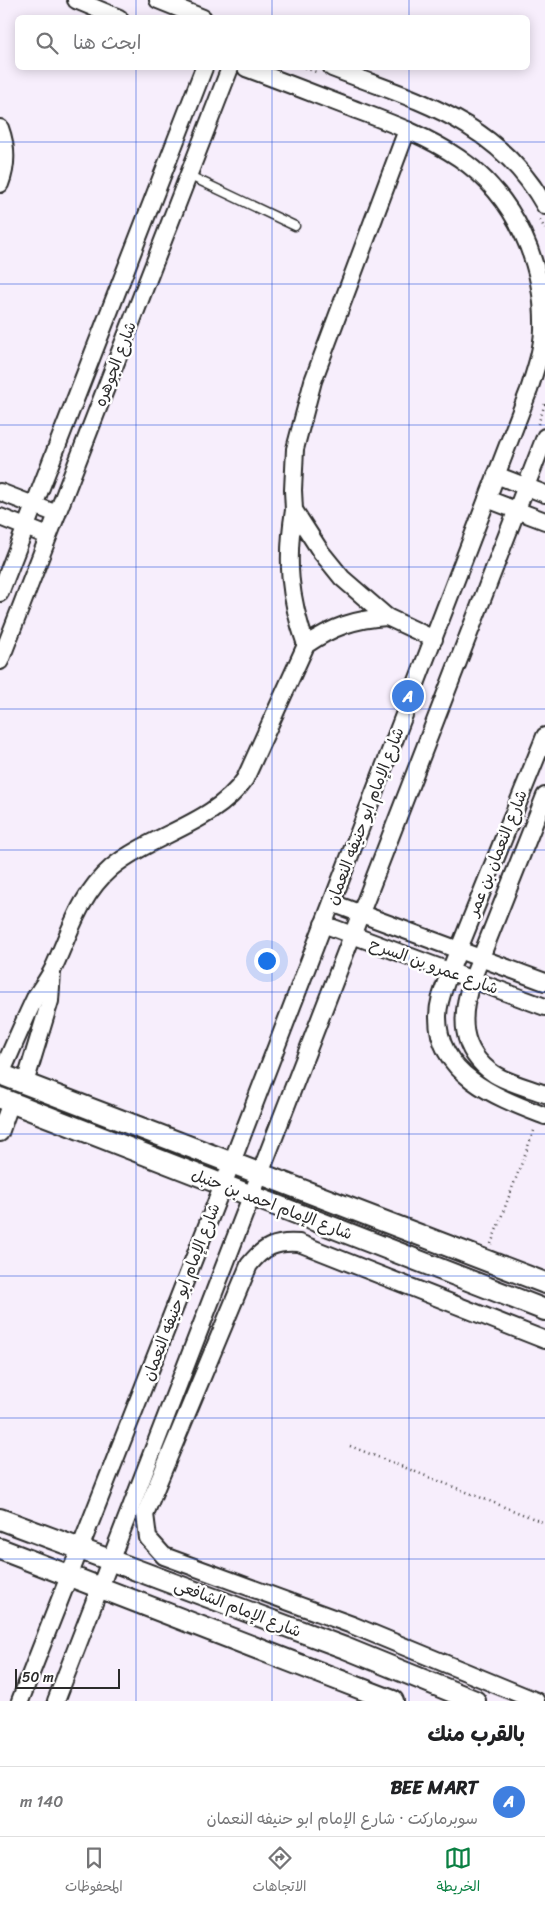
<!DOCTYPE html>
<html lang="ar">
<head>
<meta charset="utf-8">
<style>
  body { margin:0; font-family:Sriracha,"Playpen Sans Arabic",sans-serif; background:#f6f6f6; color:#202124; direction:rtl }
  .scale { position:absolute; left:15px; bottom:12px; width:105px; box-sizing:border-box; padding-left:5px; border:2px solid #2b2b2b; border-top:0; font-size:14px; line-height:18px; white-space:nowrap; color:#2b2b2b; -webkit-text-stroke:4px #fff; paint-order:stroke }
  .you { position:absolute; left:266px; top:960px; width:18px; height:18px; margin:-12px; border:4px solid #fff; border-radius:50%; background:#1a73e8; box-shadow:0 0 0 8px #1a73e833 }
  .badge { display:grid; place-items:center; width:32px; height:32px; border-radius:50%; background:#0b8043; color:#fff; font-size:16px; font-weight:700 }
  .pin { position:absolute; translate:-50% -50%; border:2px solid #fff; box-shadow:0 1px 5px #0006 }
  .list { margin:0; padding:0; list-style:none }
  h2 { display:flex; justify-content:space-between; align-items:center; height:65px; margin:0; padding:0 20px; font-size:21px }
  h2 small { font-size:16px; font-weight:400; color:#757577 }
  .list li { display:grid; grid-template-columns:32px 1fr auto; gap:15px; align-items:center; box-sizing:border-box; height:70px; padding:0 20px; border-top:1px solid #e0e0e0 }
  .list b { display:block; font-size:19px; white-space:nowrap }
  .list p { margin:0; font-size:16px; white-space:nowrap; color:#757577 }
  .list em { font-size:16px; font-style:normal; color:#757577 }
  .icon { flex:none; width:28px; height:28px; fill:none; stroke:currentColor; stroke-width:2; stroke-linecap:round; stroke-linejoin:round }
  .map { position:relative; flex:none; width:545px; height:1701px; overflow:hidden; direction:ltr }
  .search { position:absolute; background:#fff; box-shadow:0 2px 12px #0003; left:15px; right:15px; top:15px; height:55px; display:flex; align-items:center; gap:12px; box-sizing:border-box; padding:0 18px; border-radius:8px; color:#757577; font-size:19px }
  .sheet { height:135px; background:#fff }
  nav { display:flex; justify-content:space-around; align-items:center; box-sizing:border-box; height:70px; border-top:1px solid #e0e0e0; background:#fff; font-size:14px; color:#757577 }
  nav a { display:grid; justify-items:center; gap:2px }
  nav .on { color:#0b8043 }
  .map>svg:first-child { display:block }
</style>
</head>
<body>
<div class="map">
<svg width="545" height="1701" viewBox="0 0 545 1701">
  <rect width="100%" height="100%" fill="#f7eefc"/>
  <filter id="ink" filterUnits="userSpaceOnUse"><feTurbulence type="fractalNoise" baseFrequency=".02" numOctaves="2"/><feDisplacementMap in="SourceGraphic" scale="10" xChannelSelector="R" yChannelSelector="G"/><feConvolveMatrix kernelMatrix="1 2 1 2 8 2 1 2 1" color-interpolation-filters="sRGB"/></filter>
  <g filter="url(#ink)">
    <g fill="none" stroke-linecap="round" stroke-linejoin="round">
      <defs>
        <polyline id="service" points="188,175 295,226"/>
        <g id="minor">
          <polyline points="76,0 119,18"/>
          <polyline points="158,0 203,18"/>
          <path d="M332 68C417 101 497 120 545 206"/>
          <path d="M0 128C7 147 7 166 0 184"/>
          <polyline points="407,130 313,381 295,449 293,490 294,510 321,552 342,578 387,617 434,639"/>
          <polyline points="496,475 545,494"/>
          <polyline points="0,492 57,514"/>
          <polyline points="487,499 545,521"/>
          <path d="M294 510C286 561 289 596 306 645"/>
          <polyline points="0,517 48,536"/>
          <polyline points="0,593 204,68"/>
          <polyline points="0,661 230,68"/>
          <path d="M545 736 450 971C445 986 438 1000 438 1016 437 1076 499 1098 545 1116"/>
          <path d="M545 796 472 980C460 1016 459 1050 494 1074 508 1083 529 1088 545 1094"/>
          <polyline points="332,903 545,982"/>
          <polyline points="323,924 545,1007"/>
          <path d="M1 1074C12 1049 23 1023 35 998 41 988 48 979 53 969 70 933 79 896 111 868 152 834 214 824 245 779L306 645C332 627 355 619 387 617"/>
          <polyline points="25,1083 50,1001 52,972"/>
          <polyline points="0,1133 11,1102"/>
          <path d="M20 1701 232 1162 529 390C535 371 542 351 543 331 545 264 515 196 459 158 428 137 394 124 359 111 322 97 284 82 246 68"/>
          <polyline points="56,1701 545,437"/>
          <path d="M536 1701 352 1625 164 1556 148 1538 145 1514 249 1265C263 1247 276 1241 299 1243L545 1340"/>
        </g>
        <g id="tertiary">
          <polyline points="0,1074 545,1283"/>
          <polyline points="0,1098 545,1310"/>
          <polyline points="0,1519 345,1648 475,1701"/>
          <polyline points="0,1549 393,1701"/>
        </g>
      </defs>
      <use href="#service" stroke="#2b2b2b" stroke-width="11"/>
      <use href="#minor" stroke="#2b2b2b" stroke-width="20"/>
      <use href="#tertiary" stroke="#2b2b2b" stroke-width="24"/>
      <g stroke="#2b2b2b" stroke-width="2.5" stroke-dasharray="1 4" stroke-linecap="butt">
        <polyline points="305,68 319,73"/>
        <polyline points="540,220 545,229"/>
        <polyline points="538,424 545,404"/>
        <polyline points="491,1244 535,1128"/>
        <polyline points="350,1446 545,1523"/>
      </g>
      <use href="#service" stroke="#fff" stroke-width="8"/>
      <use href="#minor" stroke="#fff" stroke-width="16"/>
      <use href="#tertiary" stroke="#fff" stroke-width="20"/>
    </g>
  </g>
  <path fill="none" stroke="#1d4ed8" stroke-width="1" stroke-opacity="0.55" d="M136 0V18M272 0V18M409 0V18M136 68V1701M272 68V1701M409 68V1701M0 142H545M0 284H545M0 425H545M0 567H545M0 709H545M0 850H545M0 992H545M0 1134H545M0 1276H545M0 1418H545M0 1559H545"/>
  <g text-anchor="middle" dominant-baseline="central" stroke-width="5" stroke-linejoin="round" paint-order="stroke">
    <g font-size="16" fill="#2b2b2b" stroke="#fff">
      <text transform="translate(115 364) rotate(-69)">شارع الجوهره</text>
      <text transform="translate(365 816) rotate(-69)">شارع الإمام ابو حنيفه النعمان</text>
      <text transform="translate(497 853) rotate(-68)">شارع النعمان بن عمر</text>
      <text transform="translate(434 966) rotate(20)">شارع عمرو بن السرح</text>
      <text transform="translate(272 1204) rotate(21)">شارع الإمام احمد بن حنبل</text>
      <text transform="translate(181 1292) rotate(-69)">شارع الإمام ابو حنيفه النعمان</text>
      <text transform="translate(238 1608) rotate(21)">شارع الإمام الشافعى</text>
    </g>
  </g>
</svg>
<div class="scale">50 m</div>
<div class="you"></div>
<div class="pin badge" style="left:408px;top:696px;background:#3f7fe0">A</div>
<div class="search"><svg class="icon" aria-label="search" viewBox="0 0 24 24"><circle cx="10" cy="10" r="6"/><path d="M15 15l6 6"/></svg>ابحث هنا</div>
</div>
<section class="sheet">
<h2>بالقرب منك<small></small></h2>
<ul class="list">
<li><span class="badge" style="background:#3f7fe0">A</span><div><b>BEE MART</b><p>سوبرماركت · شارع الإمام ابو حنيفه النعمان</p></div><em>140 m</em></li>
</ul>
</section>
<nav>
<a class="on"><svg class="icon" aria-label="map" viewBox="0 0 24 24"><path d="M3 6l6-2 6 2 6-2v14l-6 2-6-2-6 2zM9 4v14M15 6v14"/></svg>الخريطة</a>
<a><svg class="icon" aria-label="directions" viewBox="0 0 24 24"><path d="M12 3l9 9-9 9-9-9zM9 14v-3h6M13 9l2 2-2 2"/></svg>الاتجاهات</a>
<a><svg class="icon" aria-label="saved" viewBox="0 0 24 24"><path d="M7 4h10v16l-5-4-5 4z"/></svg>المحفوظات</a>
</nav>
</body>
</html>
